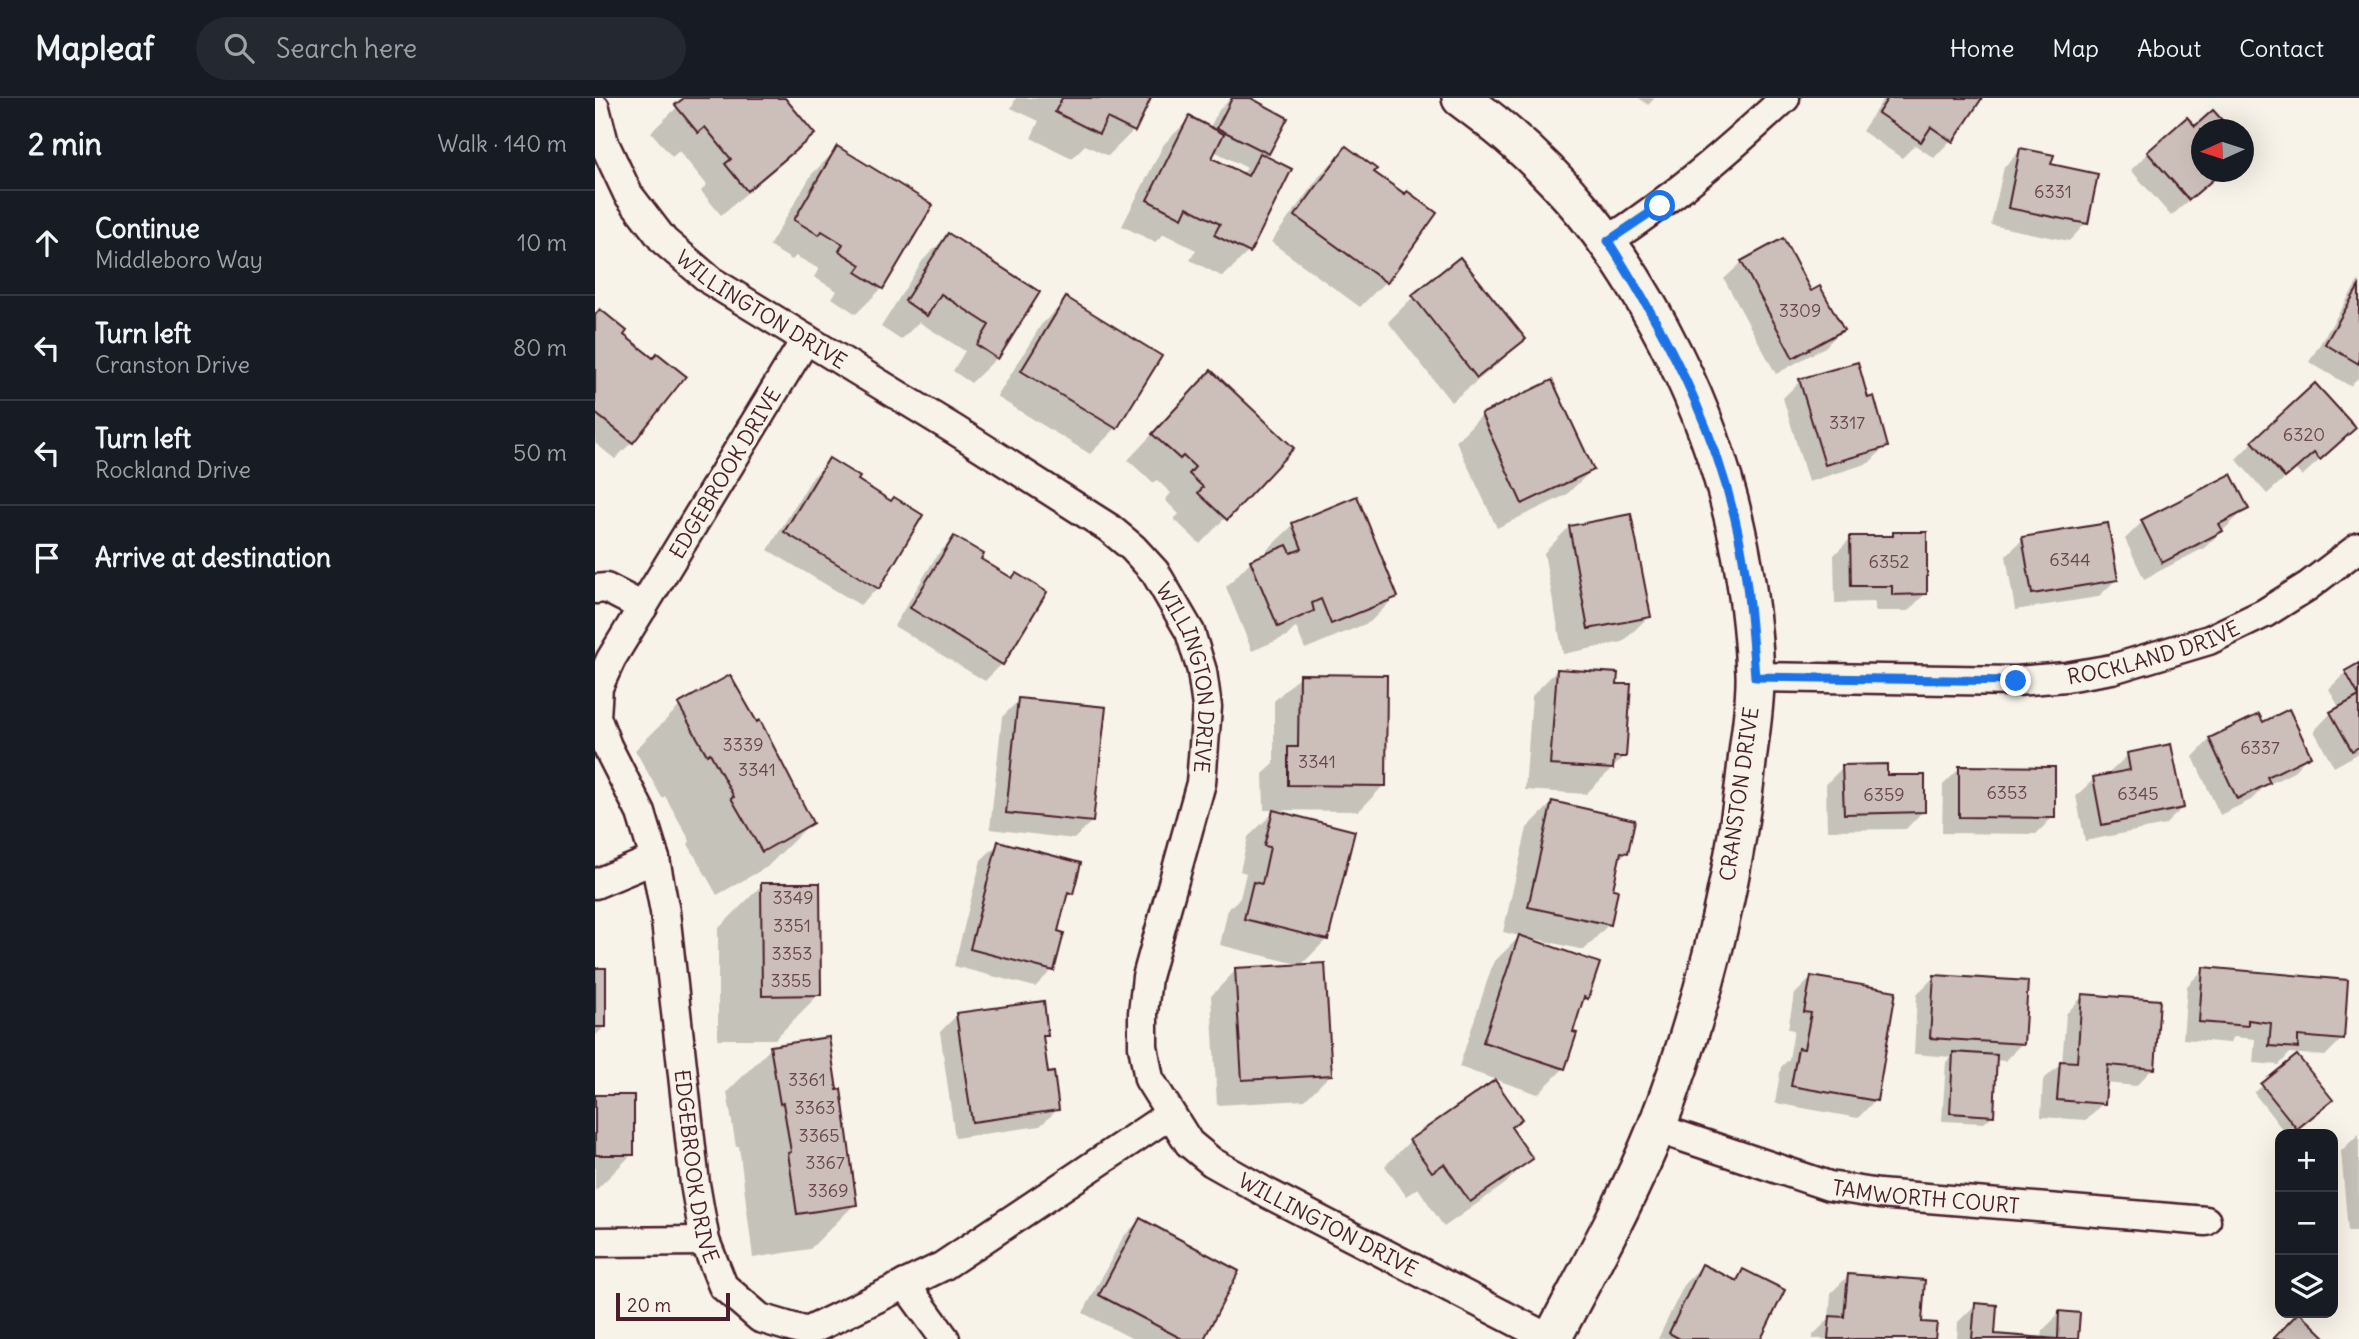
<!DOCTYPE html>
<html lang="en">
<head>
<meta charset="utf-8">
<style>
  body { margin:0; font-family:Delius,sans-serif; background:#242831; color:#f1f3f6 }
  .controls { position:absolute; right:21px; bottom:21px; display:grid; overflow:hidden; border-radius:14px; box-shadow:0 7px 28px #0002 }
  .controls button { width:63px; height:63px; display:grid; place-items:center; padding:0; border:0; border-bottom:2px solid #363941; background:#171b24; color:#f1f3f6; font:35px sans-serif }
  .compass { position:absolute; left:1596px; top:21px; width:63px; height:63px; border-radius:50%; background:#171b24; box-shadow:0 7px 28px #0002; rotate:267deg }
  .scale { position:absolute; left:21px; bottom:18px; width:114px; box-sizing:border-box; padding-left:7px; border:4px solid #4a1f2b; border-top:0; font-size:19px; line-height:24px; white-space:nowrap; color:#4a1f2b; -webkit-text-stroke:5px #f7f3e8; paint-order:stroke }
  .stop { position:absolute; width:21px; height:21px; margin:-16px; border:5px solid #1a73e8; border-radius:50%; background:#fff }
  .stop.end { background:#1a73e8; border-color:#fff; box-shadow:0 2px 7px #0008 }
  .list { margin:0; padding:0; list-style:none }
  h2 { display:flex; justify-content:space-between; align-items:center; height:91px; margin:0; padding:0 28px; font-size:30px }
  h2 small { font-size:23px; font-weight:400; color:#9ea1a6 }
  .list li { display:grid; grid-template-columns:46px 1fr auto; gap:21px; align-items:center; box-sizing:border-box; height:105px; padding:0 28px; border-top:2px solid #363941 }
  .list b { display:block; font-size:26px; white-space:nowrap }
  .list p { margin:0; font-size:23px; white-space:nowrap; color:#9ea1a6 }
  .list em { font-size:23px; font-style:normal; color:#9ea1a6 }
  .icon { flex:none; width:38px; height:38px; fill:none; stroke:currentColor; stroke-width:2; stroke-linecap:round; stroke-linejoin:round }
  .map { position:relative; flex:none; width:1764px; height:1241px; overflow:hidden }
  header { display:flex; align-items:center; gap:42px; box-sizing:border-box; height:98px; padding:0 35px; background:#171b24; border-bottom:2px solid #363941 }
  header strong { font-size:33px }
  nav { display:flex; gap:38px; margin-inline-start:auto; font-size:24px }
  .search { width:490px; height:63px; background:#242831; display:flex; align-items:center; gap:18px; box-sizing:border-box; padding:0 24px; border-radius:38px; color:#9ea1a6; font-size:26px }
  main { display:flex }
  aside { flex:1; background:#171b24 }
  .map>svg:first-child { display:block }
</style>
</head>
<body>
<header>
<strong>Mapleaf</strong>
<div class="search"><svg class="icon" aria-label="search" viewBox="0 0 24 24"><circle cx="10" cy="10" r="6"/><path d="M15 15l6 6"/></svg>Search here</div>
<nav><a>Home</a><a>Map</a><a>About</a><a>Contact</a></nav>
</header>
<main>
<aside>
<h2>2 min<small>Walk · 140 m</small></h2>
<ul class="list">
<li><svg class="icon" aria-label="ahead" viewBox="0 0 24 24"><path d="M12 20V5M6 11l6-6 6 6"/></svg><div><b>Continue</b><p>Middleboro Way</p></div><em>10 m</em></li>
<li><svg class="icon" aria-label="left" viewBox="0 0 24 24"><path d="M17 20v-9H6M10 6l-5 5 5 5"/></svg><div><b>Turn left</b><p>Cranston Drive</p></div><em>80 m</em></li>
<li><svg class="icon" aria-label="left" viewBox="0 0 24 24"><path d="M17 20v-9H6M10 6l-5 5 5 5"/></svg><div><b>Turn left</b><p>Rockland Drive</p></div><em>50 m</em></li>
<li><svg class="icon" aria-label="arrive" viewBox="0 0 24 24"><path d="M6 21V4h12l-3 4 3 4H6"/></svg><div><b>Arrive at destination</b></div></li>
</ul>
</aside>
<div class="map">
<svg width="1764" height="1241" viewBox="0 0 1764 1241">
  <rect width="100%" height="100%" fill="#f7f3e8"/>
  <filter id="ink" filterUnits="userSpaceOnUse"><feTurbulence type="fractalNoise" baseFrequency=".0143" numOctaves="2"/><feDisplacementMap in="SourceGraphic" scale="14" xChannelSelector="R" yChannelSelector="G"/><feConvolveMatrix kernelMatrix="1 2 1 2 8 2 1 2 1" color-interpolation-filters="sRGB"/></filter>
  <g filter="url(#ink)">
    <g fill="#0003" fill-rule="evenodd">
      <polygon points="92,0 188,0 218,36 192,61 126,117 106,93 112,87 84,53 77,59 56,34"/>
      <polygon points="421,0 554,0 538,33 513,58 490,47 477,60 436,40 444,23 416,10"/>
      <path d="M636 0H652L673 55 669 59 653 154 628 179 595 162 601 152 569 136 560 144 527 128 569 46 594 21 614 31 624 12ZM619 53 652 70 646 76 615 61Z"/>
      <polygon points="1044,0 1060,0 1053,7"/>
      <polygon points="1289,0 1384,0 1356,42 1339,60 1320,47 1307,60 1267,33"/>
      <polygon points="1600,30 1606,32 1606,74 1627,74 1576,118 1536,72 1553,55"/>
      <polygon points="751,50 777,74 810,98 791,183 765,209 676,144 726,76"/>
      <polygon points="242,51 287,190 261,216 237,200 242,193 219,179 224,171 201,158 197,162 174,148 217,76"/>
      <polygon points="1426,52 1454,68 1491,125 1474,143 1396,127 1409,69"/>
      <polygon points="353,137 443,194 402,260 376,285 358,273 370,253 324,224 306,242 286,229 328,162"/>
      <polygon points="1147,164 1215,195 1247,232 1230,249 1181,276 1129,181"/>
      <polygon points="1764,182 1764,279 1755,288 1714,264"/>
      <polygon points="818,199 928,241 903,266 856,304 793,224"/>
      <polygon points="471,202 521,330 495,356 402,299 446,227"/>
      <polygon points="0,218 57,262 37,344 20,361 0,345"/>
      <polygon points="1205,283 1272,302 1291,348 1274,365 1213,384 1188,300"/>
      <polygon points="591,300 697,350 605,446 579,421 584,416 570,402 576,395 562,382 558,385 533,362"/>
      <polygon points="887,317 997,372 971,397 902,430 861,343"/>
      <polygon points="1658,344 1741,347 1707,378 1700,371 1672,396 1641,361"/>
      <polygon points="234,363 260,383 296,405 325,418 283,490 265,507 173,452 217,380"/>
      <polygon points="761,401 801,498 775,524 710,551 701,529 692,538 657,553 631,489 656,463 674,456 672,452 698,427"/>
      <polygon points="1652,410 1609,450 1549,481 1530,441 1547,424"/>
      <polygon points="974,429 1054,518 1028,544 968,556 949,455"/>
      <polygon points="1299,436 1331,495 1313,513 1280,513 1280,504 1240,505 1239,457 1256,440 1295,439"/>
      <polygon points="359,440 407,566 390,583 299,528 342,457"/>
      <polygon points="1428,441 1521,482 1503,499 1420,512 1411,458"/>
      <polygon points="1764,567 1764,655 1739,669 1719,633 1736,615 1745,611 1734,591 1751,574"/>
      <polygon points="962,572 1029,659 991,696 930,692 937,598"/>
      <polygon points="705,578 789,687 764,713 669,712 668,676 679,666 679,603"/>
      <polygon points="424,602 497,723 479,741 395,731 407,619"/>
      <polygon points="85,608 216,725 172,769 122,797 93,746 95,743 70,698 67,700 40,652"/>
      <polygon points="1667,627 1714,657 1697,675 1670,688 1656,702 1625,717 1598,659 1615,641"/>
      <polygon points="1533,657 1587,710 1570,727 1490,743 1481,698 1499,681 1516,677 1515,674"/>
      <polygon points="1248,669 1290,679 1328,713 1311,731 1232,732 1231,686"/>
      <polygon points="1365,670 1458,719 1441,736 1347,735 1348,687"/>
      <polygon points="957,705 1031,754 1023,763 1016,792 1014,826 989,852 932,839 931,842 992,900 984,907 969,970 943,996 864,969 898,865 925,838 908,834 932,730"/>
      <polygon points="679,714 731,842 706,867 625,847 633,811 645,800 651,775 645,773 653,739"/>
      <polygon points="404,745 476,795 469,801 460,835 457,872 440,889 359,868 386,762"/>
      <polygon points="167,787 224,896 180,941 123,941 123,831"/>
      <polygon points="1609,871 1747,941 1730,958 1695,955 1684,967 1658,965 1660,941 1639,939 1634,945 1588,941 1592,888"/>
      <polygon points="0,872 9,929 0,938"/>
      <polygon points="641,872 736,976 710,1002 622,1007 616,898"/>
      <polygon points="1339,879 1427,945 1410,963 1400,962 1398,1017 1389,1025 1347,1023 1351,964 1356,959 1319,956 1322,896"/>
      <polygon points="1216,880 1280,1002 1263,1020 1180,1005 1186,969 1194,961 1199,932 1193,931 1199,897"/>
      <polygon points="1488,898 1558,970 1541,988 1510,985 1508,1005 1491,1022 1446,1019 1448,982 1467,965 1471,916"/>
      <polygon points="362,917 451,937 447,941 452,977 463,1011 445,1028 360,1040 345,934"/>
      <polygon points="176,950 260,1106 215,1151 158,1160 144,1048 141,1049 132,994"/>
      <polygon points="1702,959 1736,1002 1695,1036 1691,1036 1659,995"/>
      <polygon points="0,999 37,1056 0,1093"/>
      <polygon points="925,1021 915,1031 935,1060 910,1086 849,1129 823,1090 811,1098 790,1068 815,1043"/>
      <polygon points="1764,1036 1764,1133 1753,1134 1746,1053"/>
      <polygon points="545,1122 607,1241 538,1241 488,1215 528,1139"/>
      <polygon points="1107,1168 1138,1183 1148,1173 1164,1241 1063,1241 1090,1185"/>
      <polygon points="1253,1178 1325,1225 1339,1241 1218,1241 1218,1237 1234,1221 1236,1195"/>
      <polygon points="1380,1207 1398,1237 1446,1241 1362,1241 1363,1224"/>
      <polygon points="1465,1215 1481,1241 1447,1241 1448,1232"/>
    </g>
    <g fill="#ccbfb9" stroke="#4a1f2b" stroke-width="2">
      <polygon points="89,0 190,0 220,36 152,93 130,66 136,61 110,29 103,35 80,7"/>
      <polygon points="467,0 556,0 540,34 512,20 504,36 460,14"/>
      <polygon points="637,0 656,0 693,20 674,56 622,30"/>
      <polygon points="1293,0 1387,0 1358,44 1336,29 1326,44 1283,15"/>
      <polygon points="1618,12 1636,32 1606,32 1606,74 1627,74 1594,102 1552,54 1592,19 1600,28"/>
      <polygon points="594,18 629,36 617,60 653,78 665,55 697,71 655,155 619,137 625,126 592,109 587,120 552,102"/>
      <polygon points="242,48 338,107 288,191 261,174 266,167 244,153 248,146 227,133 224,137 199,122"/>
      <polygon points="751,48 782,71 779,74 810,96 812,93 842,115 792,185 700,118"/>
      <polygon points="1425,50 1459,57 1456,66 1503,76 1493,126 1413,110"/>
      <polygon points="353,135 445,194 403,261 382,247 394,227 346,196 332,218 310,203"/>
      <polygon points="1188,140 1216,193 1225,188 1249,232 1198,260 1146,163"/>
      <polygon points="865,159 931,241 882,280 817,197"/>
      <polygon points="1764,188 1764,266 1730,246"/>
      <polygon points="471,199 567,258 522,331 426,273"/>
      <polygon points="5,211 32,233 29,237 58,260 62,255 91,278 38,345 0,315 0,217"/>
      <polygon points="1263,264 1273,300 1279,298 1293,349 1230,367 1204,281"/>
      <polygon points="616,272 699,350 632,422 603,395 608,389 594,376 600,369 588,358 585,361 557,336"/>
      <polygon points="957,282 999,372 927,406 886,316"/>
      <polygon points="1720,285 1761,330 1725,362 1719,355 1690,380 1657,343"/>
      <polygon points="234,360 265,379 263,382 296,403 299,399 328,417 284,491 189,434"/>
      <polygon points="1636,376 1654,411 1624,426 1628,433 1567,465 1546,422"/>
      <polygon points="762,398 803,499 736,526 726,501 717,505 719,513 683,529 655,462 692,447 696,455 707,451 697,425"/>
      <polygon points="1036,416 1056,519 993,531 974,428"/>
      <polygon points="1513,425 1523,482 1437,496 1427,439"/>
      <polygon points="1298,434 1332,434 1332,496 1297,497 1297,488 1256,488 1255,438 1298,438"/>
      <polygon points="359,438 389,456 386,461 417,480 421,475 452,494 408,567 315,510"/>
      <polygon points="1764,565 1764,598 1750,573"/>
      <polygon points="962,571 1023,575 1022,586 1036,586 1031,659 1019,659 1018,671 955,667"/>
      <polygon points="704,576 792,577 791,688 693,687 693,649 703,649"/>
      <polygon points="135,577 162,624 165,622 218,725 167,754 136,700 139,699 115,655 112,657 83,606"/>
      <polygon points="1764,598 1764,649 1757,653 1735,614"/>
      <polygon points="423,600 511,609 498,724 411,715"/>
      <polygon points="1694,611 1716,658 1672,679 1675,685 1642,701 1614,640 1664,616 1668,624"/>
      <polygon points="1576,646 1589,710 1507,727 1498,679 1535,672 1532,655"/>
      <polygon points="1292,666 1292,677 1330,677 1330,714 1249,716 1247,667"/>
      <polygon points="1364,668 1460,669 1460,720 1364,719"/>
      <polygon points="957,703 1040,722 1033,755 1026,754 1018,791 1023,792 1016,827 933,809"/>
      <polygon points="678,712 760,733 733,842 649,821 658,784 667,786 675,749 669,748"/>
      <polygon points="403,743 486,765 478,796 473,794 463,833 469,835 459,873 375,851"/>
      <polygon points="166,785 225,785 226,897 167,898"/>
      <polygon points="924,837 1005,865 993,901 989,899 978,934 982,935 970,971 888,944"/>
      <polygon points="730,865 737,977 647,982 640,870"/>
      <polygon points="1608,869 1753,882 1749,942 1703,938 1703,950 1674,948 1676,925 1653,922 1653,928 1604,924"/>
      <rect x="0" y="870" width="11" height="59"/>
      <polygon points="1339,877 1433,883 1429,946 1335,940"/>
      <polygon points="1216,878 1301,893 1282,1003 1196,988 1203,950 1209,951 1216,915 1209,914"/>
      <polygon points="1487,896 1565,902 1560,971 1513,967 1510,1006 1462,1002 1465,963 1482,964"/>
      <polygon points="449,903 453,938 448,938 453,975 459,974 464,1012 377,1024 361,915"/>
      <polygon points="234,939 242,992 246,991 262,1107 202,1116 193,1055 196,1054 188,1005 185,1006 175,948"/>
      <polygon points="1358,954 1402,957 1399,1018 1355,1015"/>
      <polygon points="1702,957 1738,1002 1702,1031 1666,986"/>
      <polygon points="900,982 927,1021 916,1029 938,1061 875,1104 849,1066 837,1074 814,1042"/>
      <rect x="0" y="997" width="39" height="60"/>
      <polygon points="545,1120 644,1173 609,1241 587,1241 504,1197"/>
      <polygon points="1107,1166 1142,1183 1148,1171 1190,1192 1166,1241 1085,1241 1074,1235"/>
      <polygon points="1253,1176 1330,1182 1327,1224 1342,1225 1340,1241 1233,1241 1235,1218 1249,1219"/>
      <polygon points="1380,1205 1402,1207 1400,1236 1463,1241 1464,1213 1485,1215 1483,1241 1377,1241"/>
      <polygon points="1703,1215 1705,1215 1732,1241 1678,1241"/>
    </g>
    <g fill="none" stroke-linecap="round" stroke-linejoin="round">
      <defs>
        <g id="minor">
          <path id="s1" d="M0 10 9 45 33 96 69 143 116 183 360 332 514 430 538 450 560 474 595 534 607 573 612 609 606 685 552 879 548 915V948L554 981 594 1045 617 1064 672 1095 955 1241"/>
          <path d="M1013 143C1080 99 1132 54 1190 0"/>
          <path id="s2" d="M211 241 16 561 3 589 1 619 12 648 46 715 60 761 70 814 100 1086 110 1143 128 1188 165 1220 212 1234 348 1168 574 1017"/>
          <polyline points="0,491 11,490 48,509"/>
          <path id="s3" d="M1160 579 1421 583 1471 579 1517 571 1614 542 1670 515 1713 488 1764 449"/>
          <polyline points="0,786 60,761"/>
          <path id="s4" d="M1061 1030 1234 1088 1284 1096 1611 1123"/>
          <polyline points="0,1144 110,1143"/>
          <polyline points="310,1186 350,1241"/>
        </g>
        <path id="tertiary" d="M866 0C965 72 1025 148 1079 257 1129 357 1155 463 1160 575 1161 604 1155 635 1152 664 1139 787 1106 916 1061 1031 1032 1103 993 1172 957 1241"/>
      </defs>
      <use href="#minor" stroke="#4a1f2b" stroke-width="33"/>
      <use href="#tertiary" stroke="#4a1f2b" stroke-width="42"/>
      <use href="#minor" stroke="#f7f3e8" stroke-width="28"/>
      <use href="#tertiary" stroke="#f7f3e8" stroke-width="37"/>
    </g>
  </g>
  <g fill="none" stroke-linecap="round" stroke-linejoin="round" filter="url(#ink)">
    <path stroke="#1a73e8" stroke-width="9" d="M1065 108 1013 143C1076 242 1131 349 1149 467 1155 504 1157 541 1160 579L1421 583"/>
  </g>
  <g text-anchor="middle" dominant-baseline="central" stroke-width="7" stroke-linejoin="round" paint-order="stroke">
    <g font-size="18" fill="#6a474e">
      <text x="1458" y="93">6331</text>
      <text x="1205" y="212">3309</text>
      <text x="1252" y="324">3317</text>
      <text x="1709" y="336">6320</text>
      <text x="1475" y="461">6344</text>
      <text x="1294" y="463">6352</text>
      <text x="148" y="646">3339</text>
      <text x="1665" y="649">6337</text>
      <text x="722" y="663">3341</text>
      <text x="162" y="671">3341</text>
      <text x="1412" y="694">6353</text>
      <text x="1543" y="695">6345</text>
      <text x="1289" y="696">6359</text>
      <text x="198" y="799">3349</text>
      <text x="197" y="827">3351</text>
      <text x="197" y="855">3353</text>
      <text x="196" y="882">3355</text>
      <text x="212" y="981">3361</text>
      <text x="220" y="1009">3363</text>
      <text x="224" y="1037">3365</text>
      <text x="230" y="1064">3367</text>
      <text x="233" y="1092">3369</text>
    </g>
    <g font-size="21" fill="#4a1f2b" stroke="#f7f3e8">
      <text stroke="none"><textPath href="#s1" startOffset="271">WILLINGTON DRIVE</textPath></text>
      <text transform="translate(130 375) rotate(-59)">EDGEBROOK DRIVE</text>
      <text stroke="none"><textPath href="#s3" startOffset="402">ROCKLAND DRIVE</textPath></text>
      <text stroke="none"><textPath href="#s1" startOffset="859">WILLINGTON DRIVE</textPath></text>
      <text transform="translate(1144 696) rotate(-82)">CRANSTON DRIVE</text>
      <text stroke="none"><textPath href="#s2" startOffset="900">EDGEBROOK DRIVE</textPath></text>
      <text stroke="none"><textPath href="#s4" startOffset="280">TAMWORTH COURT</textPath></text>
      <text stroke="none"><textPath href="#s1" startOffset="1510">WILLINGTON DRIVE</textPath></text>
    </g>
  </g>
</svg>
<div class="controls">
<button>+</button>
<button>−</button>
<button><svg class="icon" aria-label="layers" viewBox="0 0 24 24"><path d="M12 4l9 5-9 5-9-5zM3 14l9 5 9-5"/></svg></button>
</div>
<svg class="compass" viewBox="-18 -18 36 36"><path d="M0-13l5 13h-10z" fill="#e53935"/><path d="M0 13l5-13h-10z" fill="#9ea1a6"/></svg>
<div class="scale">20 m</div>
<div class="stop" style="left:1065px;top:108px"></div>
<div class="stop end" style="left:1421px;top:583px"></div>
</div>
</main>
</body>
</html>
